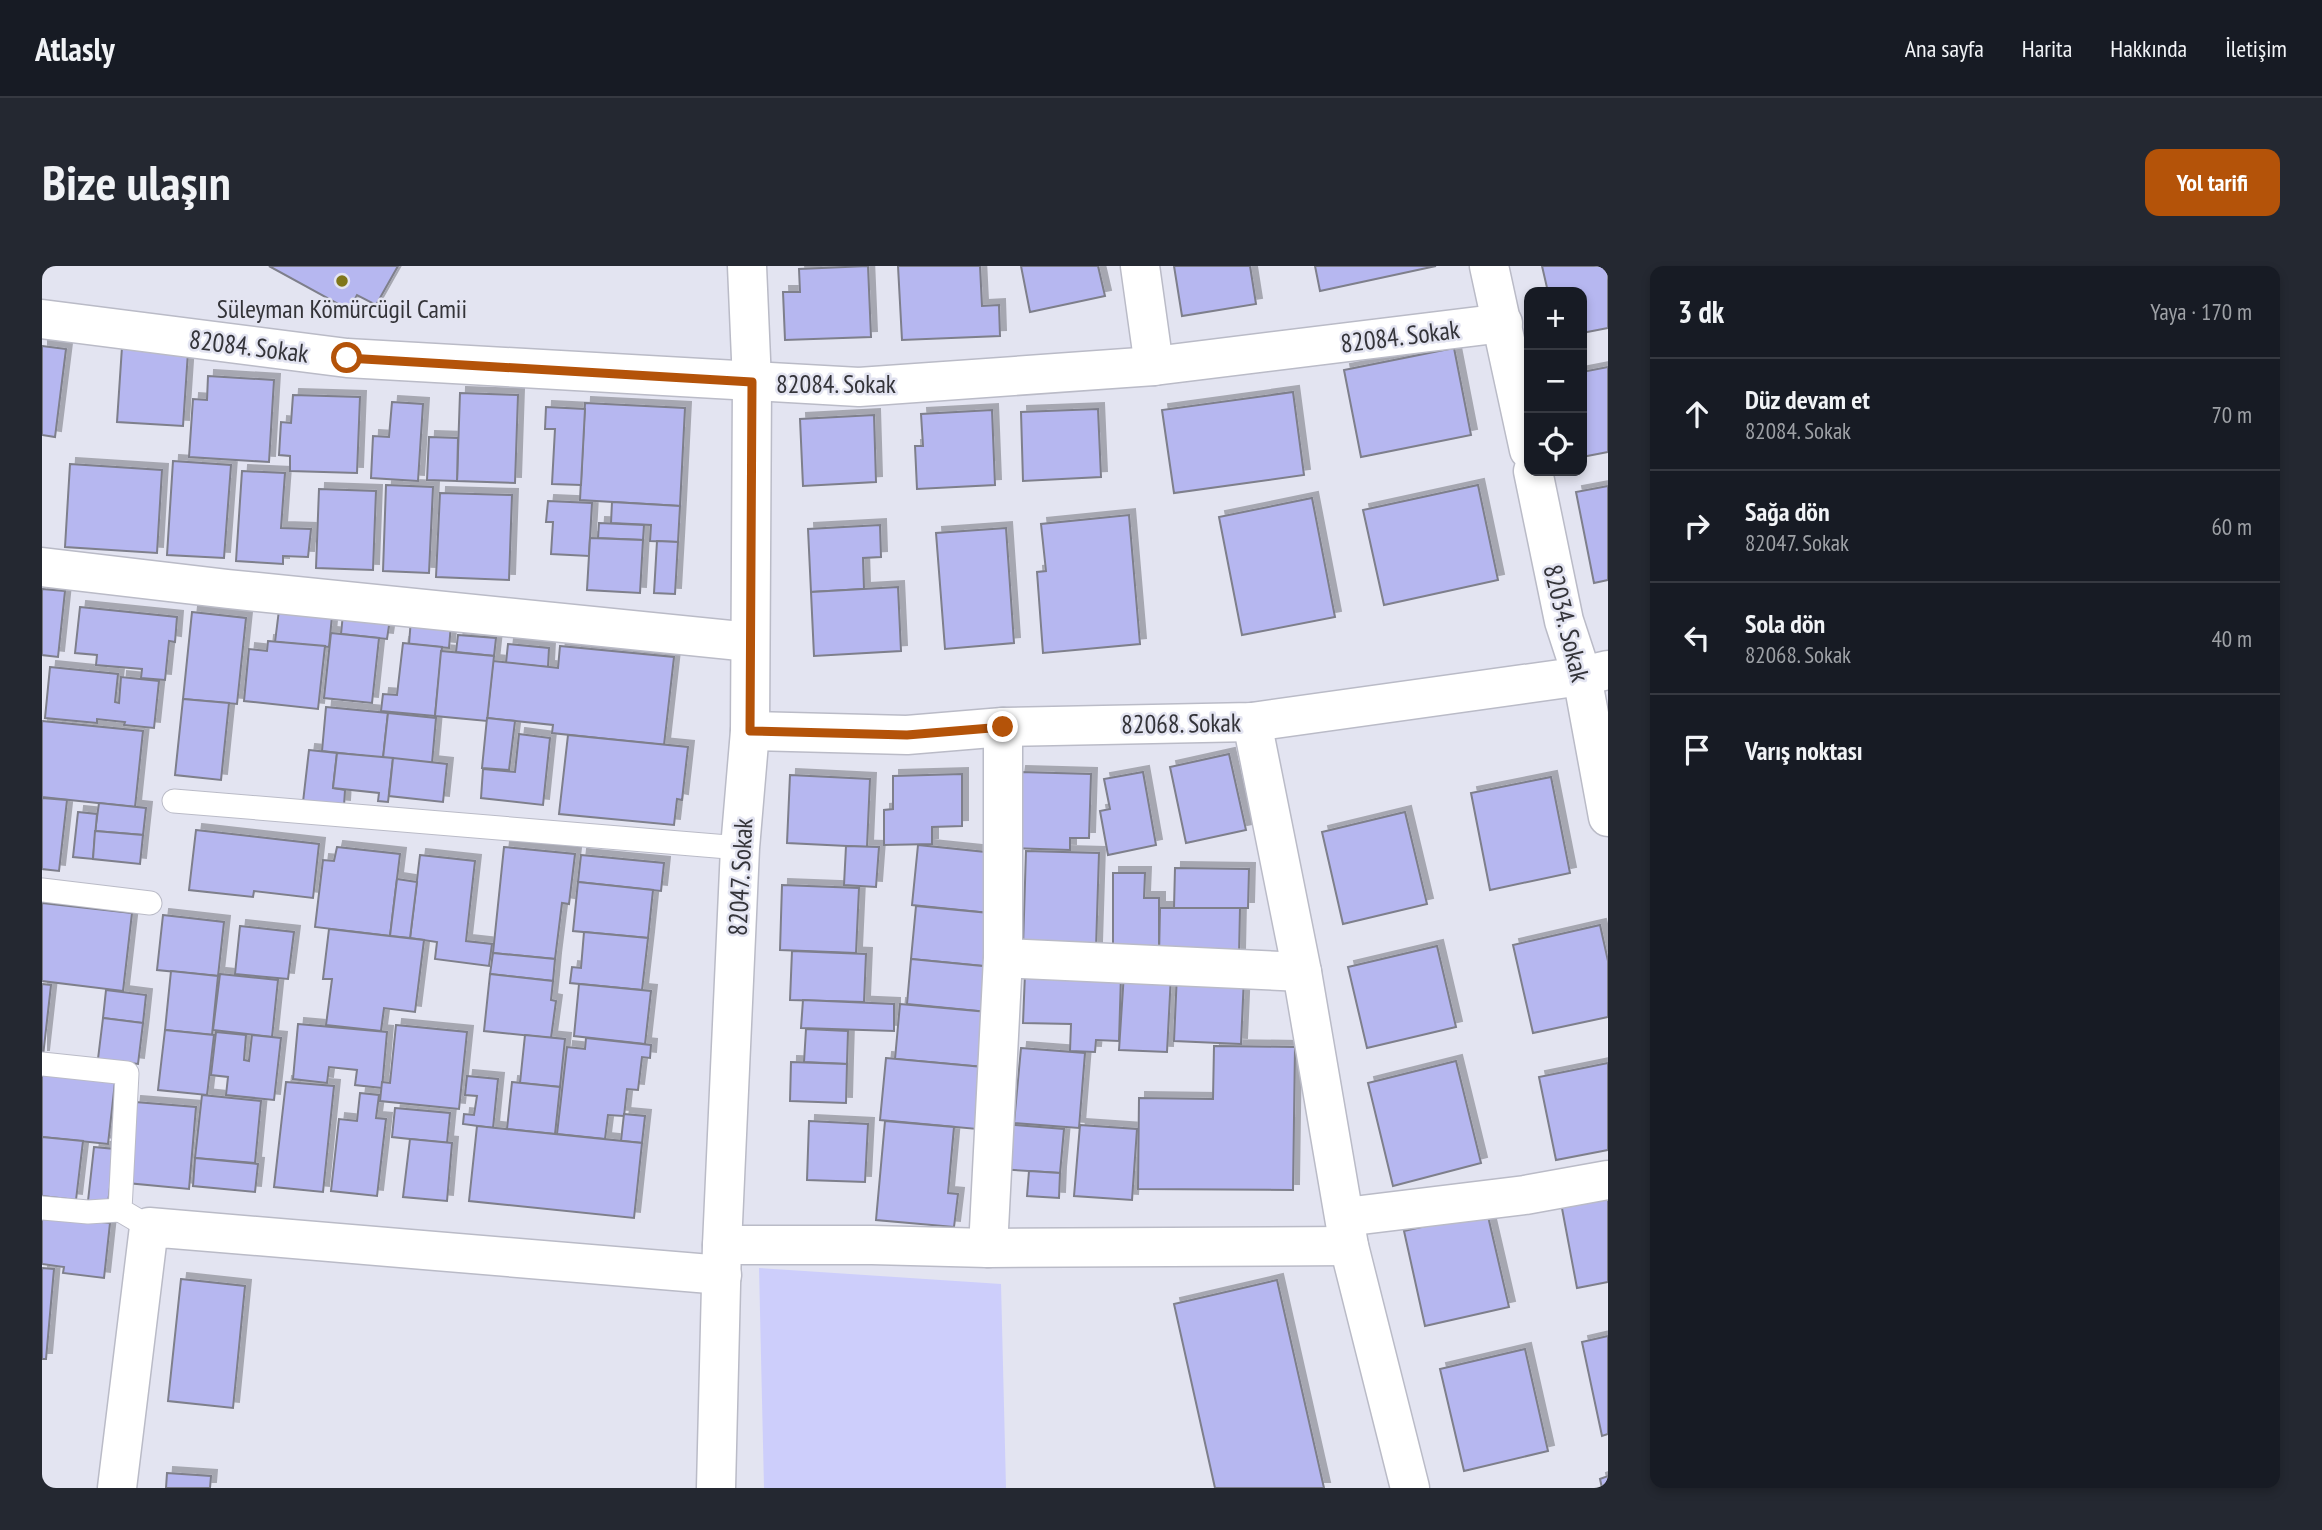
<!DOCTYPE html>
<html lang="tr">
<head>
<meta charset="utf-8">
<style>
  body { margin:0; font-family:"PT Sans Narrow",sans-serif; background:#242831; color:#f1f3f6 }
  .controls { position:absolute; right:21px; top:21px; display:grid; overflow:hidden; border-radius:14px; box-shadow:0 4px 10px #0003 }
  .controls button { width:63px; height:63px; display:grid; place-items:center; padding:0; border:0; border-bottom:2px solid #363941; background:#171b24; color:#f1f3f6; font:35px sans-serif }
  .stop { position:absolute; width:21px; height:21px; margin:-16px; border:5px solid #b45309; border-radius:50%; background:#fff }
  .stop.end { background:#b45309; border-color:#fff; box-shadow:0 2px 7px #0008 }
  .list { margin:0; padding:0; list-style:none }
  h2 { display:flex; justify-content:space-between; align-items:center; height:91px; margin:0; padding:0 28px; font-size:30px }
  h2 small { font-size:23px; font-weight:400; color:#9ea1a6 }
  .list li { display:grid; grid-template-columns:46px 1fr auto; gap:21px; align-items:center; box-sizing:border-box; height:112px; padding:0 28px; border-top:2px solid #363941 }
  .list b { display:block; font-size:26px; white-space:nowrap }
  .list p { margin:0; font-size:23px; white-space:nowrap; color:#9ea1a6 }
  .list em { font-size:23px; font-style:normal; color:#9ea1a6 }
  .icon { flex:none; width:38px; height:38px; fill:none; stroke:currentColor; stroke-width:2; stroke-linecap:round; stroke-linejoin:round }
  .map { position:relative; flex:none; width:1566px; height:1222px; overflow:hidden; border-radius:14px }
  header { display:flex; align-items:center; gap:42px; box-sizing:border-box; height:98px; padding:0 35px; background:#171b24; border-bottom:2px solid #363941 }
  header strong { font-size:33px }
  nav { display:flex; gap:38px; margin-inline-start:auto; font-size:24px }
  .intro { display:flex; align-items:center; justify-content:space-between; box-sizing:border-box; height:168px; padding:0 42px }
  h1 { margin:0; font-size:49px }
  .button { padding:18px 32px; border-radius:14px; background:#b45309; color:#fff; font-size:24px; font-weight:700 }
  main { display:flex; gap:42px; padding:0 42px }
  aside { flex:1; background:#171b24; border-radius:14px; box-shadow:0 4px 10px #0003 }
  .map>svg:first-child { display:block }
</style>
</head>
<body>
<header>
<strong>Atlasly</strong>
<nav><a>Ana sayfa</a><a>Harita</a><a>Hakkında</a><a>İletişim</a></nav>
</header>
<div class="intro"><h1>Bize ulaşın</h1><a class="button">Yol tarifi</a></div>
<main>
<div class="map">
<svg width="1566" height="1222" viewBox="0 0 1566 1222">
  <defs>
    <filter id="shadow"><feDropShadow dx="6" dy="-6" stdDeviation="0" flood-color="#0004"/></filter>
  </defs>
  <rect width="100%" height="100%" fill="#e3e4f1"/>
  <polygon fill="#cdcefb" points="717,1002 959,1018 964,1222 722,1222"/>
  <g fill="#b6b7f0" stroke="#7e7f8b" stroke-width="2" filter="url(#shadow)">
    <polygon points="227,0 356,0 334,39 315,29 307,44"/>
    <polygon points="826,0 829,71 743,74 741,26 758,26 757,3"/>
    <polygon points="856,0 938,0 940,40 957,39 958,70 860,74"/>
    <polygon points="979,0 1056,0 1063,30 988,46"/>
    <polygon points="1132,0 1208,0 1214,38 1140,50"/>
    <polygon points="1273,0 1394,0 1278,25"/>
    <polygon points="1500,0 1566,0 1566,62 1540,67 1540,26 1506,26"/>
    <polygon points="0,80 24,83 13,171 0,169"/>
    <polygon points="80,81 146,86 141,160 75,156"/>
    <polygon points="1412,82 1429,169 1319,191 1302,104"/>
    <polygon points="1566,101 1566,186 1540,191 1540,106"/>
    <polygon points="166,110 232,114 227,196 147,191 151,133 165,134"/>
    <polygon points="1251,126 1262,209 1132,227 1120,144"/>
    <polygon points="418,127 476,129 473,217 415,215"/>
    <polygon points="251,129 318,131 315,207 248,205 248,190 237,189 239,156 249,157"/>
    <polygon points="350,136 381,138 376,215 329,212 331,170 347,171"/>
    <polygon points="543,137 643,142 638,240 538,234"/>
    <polygon points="504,141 543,143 539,219 510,218 513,163 503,163"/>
    <polygon points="1056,143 1059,211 981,215 979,146"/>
    <polygon points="950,144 953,219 875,223 873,180 881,180 879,148"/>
    <polygon points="832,149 834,216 761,220 758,153"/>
    <polygon points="387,171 416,172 415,215 385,214"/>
    <polygon points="131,195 189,199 182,292 125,289"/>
    <polygon points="28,198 120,204 115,287 23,281"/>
    <polygon points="200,205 243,207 239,262 269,263 266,291 241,290 241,298 194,295"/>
    <polygon points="344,219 391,221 387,307 341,305"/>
    <polygon points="1436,219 1456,314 1342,339 1321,244"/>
    <polygon points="1566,220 1566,314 1552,317 1534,226"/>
    <polygon points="277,223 334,225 331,304 274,302"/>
    <polygon points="398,227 470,229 467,314 394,311"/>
    <polygon points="1270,232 1293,351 1200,369 1177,251"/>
    <polygon points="506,235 550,237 547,290 509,288 511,256 504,256"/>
    <polygon points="570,236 638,240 636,276 608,275 609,259 569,257"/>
    <polygon points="1087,249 1098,378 1001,387 995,306 1004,305 999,258"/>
    <polygon points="557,257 602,259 601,274 556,272"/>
    <polygon points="838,259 839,291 821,292 822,323 769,326 766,263"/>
    <polygon points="964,262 972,377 903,383 894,267"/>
    <polygon points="548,272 601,274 598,327 545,324"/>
    <polygon points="615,275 636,276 633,328 612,327"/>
    <polygon points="856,321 859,385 772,390 769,326"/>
    <polygon points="0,323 23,325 16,391 0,389"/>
    <polygon points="38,341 135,351 133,376 127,375 123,414 99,412 100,403 54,399 55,389 33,387"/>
    <polygon points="237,344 290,350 287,381 233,376"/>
    <polygon points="150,346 204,352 195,438 141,433"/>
    <polygon points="301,348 348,353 345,373 299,368"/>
    <polygon points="369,353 409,358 407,382 367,378"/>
    <polygon points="289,367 337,372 330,437 282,432"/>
    <polygon points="416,369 454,372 452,390 414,386"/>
    <polygon points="226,375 283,380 276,443 202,435 207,383 225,385"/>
    <polygon points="361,377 400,381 393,450 339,445 341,428 355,429"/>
    <polygon points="466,378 507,382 506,401 464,397"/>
    <polygon points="518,380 632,391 622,479 510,467 511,459 445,452 451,395 516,402"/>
    <polygon points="399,385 452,390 445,455 393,450"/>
    <polygon points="8,401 76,408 73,436 77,437 79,411 117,415 112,462 82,459 83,456 55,453 55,457 3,452"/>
    <polygon points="141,433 187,437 179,514 133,509"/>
    <polygon points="284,441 346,447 341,492 280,485"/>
    <polygon points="346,447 394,452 390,497 341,492"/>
    <polygon points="445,452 473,455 467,504 440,502"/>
    <polygon points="0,455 101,465 93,541 0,531"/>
    <polygon points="477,468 508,472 501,539 439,532 441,503 473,506"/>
    <polygon points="526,469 646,481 640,534 635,533 632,559 517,548"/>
    <polygon points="267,484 295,487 291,522 303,524 302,540 261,536"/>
    <polygon points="295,487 351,492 346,536 336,535 337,527 291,522"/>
    <polygon points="1187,488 1204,564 1144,577 1128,501"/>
    <polygon points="351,492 405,498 401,536 347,530"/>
    <polygon points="978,506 1049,508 1047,572 1028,572 1028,584 968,582"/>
    <polygon points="1101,506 1114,579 1066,589 1058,545 1068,543 1062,513"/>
    <polygon points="920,508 920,560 890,561 890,578 842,579 842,544 851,543 851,510"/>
    <polygon points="748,509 828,513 825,581 745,577"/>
    <polygon points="1509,511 1528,607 1448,624 1429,527"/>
    <polygon points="0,532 25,534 17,605 0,603"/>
    <polygon points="57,537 104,542 101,569 53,565"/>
    <polygon points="36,546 55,548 51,593 31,591"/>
    <polygon points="1363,546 1385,638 1301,658 1280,566"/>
    <polygon points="154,564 277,578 271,632 212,625 211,631 147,624"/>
    <polygon points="53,565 101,569 98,598 51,593"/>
    <polygon points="876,579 953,587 947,647 870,639"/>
    <polygon points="804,580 837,581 834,621 802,619"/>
    <polygon points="295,581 358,588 348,670 273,661 281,594 292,595"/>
    <polygon points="462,581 533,588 527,638 520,637 513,693 451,687"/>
    <polygon points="984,585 1057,587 1054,682 981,680"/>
    <polygon points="378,589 433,595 424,675 450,678 447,700 393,693 395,676 368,672"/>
    <polygon points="539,589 622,597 619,625 536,616"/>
    <polygon points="1133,602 1207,603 1206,642 1132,642"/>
    <polygon points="1071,607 1103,607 1102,632 1117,632 1117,690 1071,689"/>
    <polygon points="355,613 375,616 368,672 348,670"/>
    <polygon points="536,616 611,624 606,672 531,665"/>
    <polygon points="740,619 817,622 814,687 738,684"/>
    <polygon points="0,637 90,647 81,725 0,715"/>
    <polygon points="874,640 947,647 951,701 869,693"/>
    <polygon points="1118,642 1198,642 1197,690 1117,690"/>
    <polygon points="121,649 182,656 176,710 115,704"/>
    <polygon points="1558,659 1566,695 1566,751 1491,767 1471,679"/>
    <polygon points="198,660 252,666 246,713 193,708"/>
    <polygon points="287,663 382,674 373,746 342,742 339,765 284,759 290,713 281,713"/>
    <polygon points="542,666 606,672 600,724 528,717 530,701 539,702"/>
    <polygon points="1395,680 1414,761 1325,782 1306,701"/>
    <polygon points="750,685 824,688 822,736 748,734"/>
    <polygon points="451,687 513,693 511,715 448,708"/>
    <polygon points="869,693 951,701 946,746 865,738"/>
    <polygon points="129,705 176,710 170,769 123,764"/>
    <polygon points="983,707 1079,709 1077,775 1054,774 1053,786 1028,785 1029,758 981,757"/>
    <polygon points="1082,707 1129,709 1125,786 1077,784"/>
    <polygon points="1135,707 1202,711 1199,778 1132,775"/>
    <polygon points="178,708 236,714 230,771 171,764"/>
    <polygon points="448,708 511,715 509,734 514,735 509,772 442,765"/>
    <polygon points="0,718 9,719 1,790 0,790"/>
    <polygon points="537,718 609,725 603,778 532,770"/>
    <polygon points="64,724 104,729 101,757 61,752"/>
    <polygon points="761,734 852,738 852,765 759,762"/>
    <polygon points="858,738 946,746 941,801 853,793"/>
    <polygon points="61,752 101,757 96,798 56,793"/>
    <polygon points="256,758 345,766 340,822 313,819 315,804 287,801 285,817 251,813"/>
    <polygon points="354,759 425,766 417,843 338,835 340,816 348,817"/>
    <polygon points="764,763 806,765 805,798 762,796"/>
    <polygon points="123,764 172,769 165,829 116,824"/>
    <polygon points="174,766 204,769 202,794 207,795 210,769 239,772 232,834 184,829 186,811 169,809"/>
    <polygon points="483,769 523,773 518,821 478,817"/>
    <polygon points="544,772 609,779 608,792 600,791 596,824 585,823 582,850 566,849 563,873 515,868 525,781 543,783"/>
    <polygon points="1172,780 1253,781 1251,924 1096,923 1097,832 1171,833"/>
    <polygon points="979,782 1043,787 1037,862 972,857"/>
    <polygon points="844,792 941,801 935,863 838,854"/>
    <polygon points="1414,795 1439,897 1351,920 1326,817"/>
    <polygon points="749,796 805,798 804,837 748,835"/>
    <polygon points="1566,797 1566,884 1514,894 1497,811"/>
    <polygon points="0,807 73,816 66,878 0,871"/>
    <polygon points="425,810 456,813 451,862 421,858 422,848 432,849 435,830 423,829"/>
    <polygon points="244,816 292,820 281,926 232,921"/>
    <polygon points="470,816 518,821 513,868 465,863"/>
    <polygon points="318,827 337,829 334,852 344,853 335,930 289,925 297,853 315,855"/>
    <polygon points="160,829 219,835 213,897 153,892"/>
    <polygon points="93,836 154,841 147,923 85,917"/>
    <polygon points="353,842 408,847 405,877 350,871"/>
    <polygon points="582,848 603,850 600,877 579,875"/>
    <polygon points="767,855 826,858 823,916 765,914"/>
    <polygon points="843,855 912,861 906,927 916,928 912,961 834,954"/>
    <polygon points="961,858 1022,863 1018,907 957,903"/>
    <polygon points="1038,859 1095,863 1090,934 1032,930"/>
    <polygon points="435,860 600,877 592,952 427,935"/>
    <polygon points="0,871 41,875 34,934 0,930"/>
    <polygon points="368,873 410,877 405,935 361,931"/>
    <polygon points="52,881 73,883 66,937 46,935"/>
    <polygon points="153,892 216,898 213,926 151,920"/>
    <polygon points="987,905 1018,907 1017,932 985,930"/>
    <polygon points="1566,928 1566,1016 1535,1022 1519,937"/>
    <polygon points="1445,946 1467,1041 1383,1060 1362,965"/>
    <polygon points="0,949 68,957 62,1012 21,1007 22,1001 0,998"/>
    <polygon points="0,1002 12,1003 4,1093 0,1093"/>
    <polygon points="139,1013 203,1020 191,1142 126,1135"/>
    <polygon points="1235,1014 1282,1222 1173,1222 1132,1038"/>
    <polygon points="1566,1070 1566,1168 1560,1170 1540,1076"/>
    <polygon points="1483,1083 1506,1185 1422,1205 1398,1103"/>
    <polygon points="125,1207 169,1210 168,1222 124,1222"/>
    <polygon points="1566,1210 1566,1222 1560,1222 1558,1213"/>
  </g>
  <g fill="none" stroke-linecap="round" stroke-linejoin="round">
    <defs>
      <g id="service">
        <polyline points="132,535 698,582"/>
        <polyline points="0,624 108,637"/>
        <polyline points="0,798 85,807 78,944 107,961"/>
        <polyline points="0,942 46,946 78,944"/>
      </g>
      <g id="minor">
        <polyline points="1098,0 1112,100"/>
        <polyline points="1447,0 1487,184"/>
        <polyline points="0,53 305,92 817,121 1112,100 1461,57"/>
        <polyline points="1491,205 1522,355 1540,410 1566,551"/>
        <polyline points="0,301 186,323 708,376"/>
        <polyline points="1210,456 1260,706 1307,980 1368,1222"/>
        <polyline points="708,465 865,469 961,461 1210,456 1540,410 1566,404"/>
        <polyline points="961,692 1260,706"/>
        <polyline points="1303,951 1483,929 1566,914"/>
        <polyline points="680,979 830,979 946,982 1307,980"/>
        <polyline points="946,982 961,692 961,461"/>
        <polyline points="75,1222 107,961 680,1009"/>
        <polyline points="674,1222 680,979 698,582 708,465 710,116 705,0"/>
      </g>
    </defs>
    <use href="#service" stroke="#babbc7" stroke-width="25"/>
    <use href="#minor" stroke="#babbc7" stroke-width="41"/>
    <use href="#service" stroke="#fff" stroke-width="23"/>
    <use href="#minor" stroke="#fff" stroke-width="38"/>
  </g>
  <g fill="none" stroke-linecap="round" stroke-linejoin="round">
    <polyline stroke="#b45309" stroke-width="9" points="305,92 710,116 708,465 865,469 961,461"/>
  </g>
  <circle fill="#7f761a" stroke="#e3e4f1" stroke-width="2.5" cx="300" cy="15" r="7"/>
  <g text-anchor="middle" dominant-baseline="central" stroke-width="5" stroke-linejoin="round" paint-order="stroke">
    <g font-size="26" fill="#343439" stroke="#e3e4f1">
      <text x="300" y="42">Süleyman Kömürcügil Camii</text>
    </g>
    <g font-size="26" fill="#343439" stroke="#e3e4f1">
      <text transform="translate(1358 70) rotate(-7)">82084. Sokak</text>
      <text transform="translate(207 80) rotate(7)">82084. Sokak</text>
      <text x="794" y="117">82084. Sokak</text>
      <text transform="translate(1525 357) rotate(76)">82034. Sokak</text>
      <text transform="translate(1139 457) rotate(-1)">82068. Sokak</text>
      <text transform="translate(698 611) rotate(-87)">82047. Sokak</text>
    </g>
  </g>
</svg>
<div class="controls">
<button>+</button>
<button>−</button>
<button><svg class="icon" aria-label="locate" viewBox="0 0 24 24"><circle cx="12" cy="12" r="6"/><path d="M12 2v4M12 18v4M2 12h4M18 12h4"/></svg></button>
</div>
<div class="stop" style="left:305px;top:92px"></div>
<div class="stop end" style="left:961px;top:461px"></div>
</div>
<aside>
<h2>3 dk<small>Yaya · 170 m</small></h2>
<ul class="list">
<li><svg class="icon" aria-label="ahead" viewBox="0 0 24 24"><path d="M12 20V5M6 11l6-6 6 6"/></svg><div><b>Düz devam et</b><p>82084. Sokak</p></div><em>70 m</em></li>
<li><svg class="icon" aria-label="right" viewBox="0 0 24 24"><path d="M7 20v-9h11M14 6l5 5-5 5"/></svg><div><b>Sağa dön</b><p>82047. Sokak</p></div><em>60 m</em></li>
<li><svg class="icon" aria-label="left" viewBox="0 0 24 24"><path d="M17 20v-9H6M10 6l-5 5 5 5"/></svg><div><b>Sola dön</b><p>82068. Sokak</p></div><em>40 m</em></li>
<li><svg class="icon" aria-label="arrive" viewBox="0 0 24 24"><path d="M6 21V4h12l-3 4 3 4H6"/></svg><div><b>Varış noktası</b></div></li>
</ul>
</aside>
</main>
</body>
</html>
